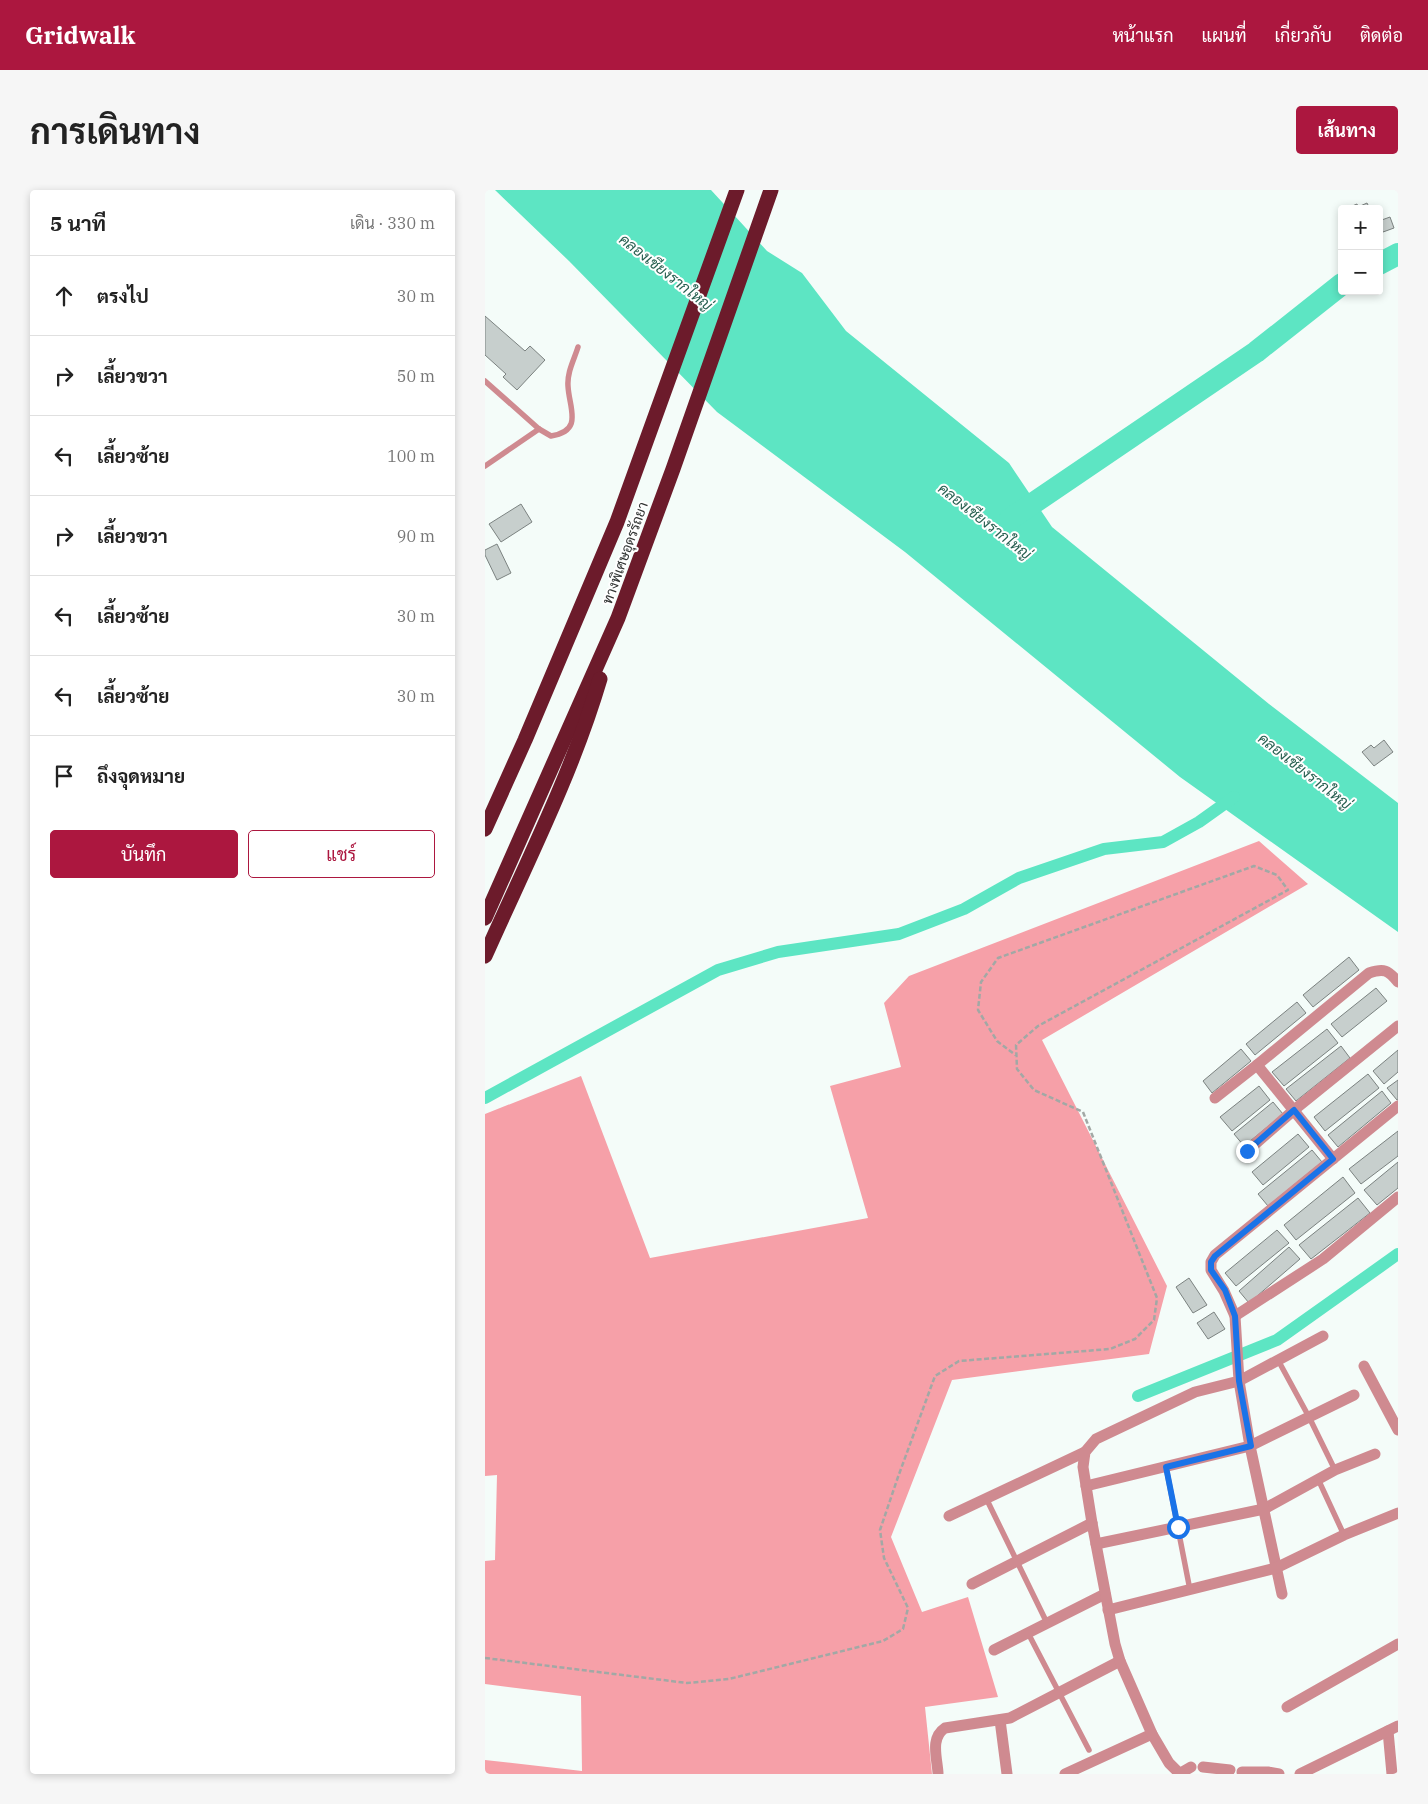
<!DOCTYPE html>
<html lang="th">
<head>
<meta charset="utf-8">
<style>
  body { margin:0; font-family:"IBM Plex Serif",Sarabun,serif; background:#f6f6f6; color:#222 }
  .controls { position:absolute; right:15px; top:15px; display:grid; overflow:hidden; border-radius:5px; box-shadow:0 2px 8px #0003 }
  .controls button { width:45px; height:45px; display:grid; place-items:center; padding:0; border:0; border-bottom:1px solid #e0e0e0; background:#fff; color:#222; font:25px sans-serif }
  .stop { position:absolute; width:15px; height:15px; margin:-11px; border:4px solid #1a73e8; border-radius:50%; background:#fff }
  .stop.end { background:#1a73e8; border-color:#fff; box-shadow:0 1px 5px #0008 }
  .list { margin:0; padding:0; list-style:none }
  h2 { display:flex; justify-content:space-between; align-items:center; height:65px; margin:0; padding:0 20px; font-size:21px }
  h2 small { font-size:16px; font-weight:400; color:#767676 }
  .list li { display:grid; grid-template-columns:32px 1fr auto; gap:15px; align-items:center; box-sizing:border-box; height:80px; padding:0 20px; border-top:1px solid #e0e0e0 }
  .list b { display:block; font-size:19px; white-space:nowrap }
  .list em { font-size:16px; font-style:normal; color:#767676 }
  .actions { display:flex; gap:10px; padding:15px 20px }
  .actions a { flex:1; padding:11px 0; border:1px solid #ac173f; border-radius:5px; text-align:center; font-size:18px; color:#ac173f }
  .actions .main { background:#ac173f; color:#fff }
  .icon { flex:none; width:28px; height:28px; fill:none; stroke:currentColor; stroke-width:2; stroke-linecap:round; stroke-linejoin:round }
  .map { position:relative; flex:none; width:913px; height:1584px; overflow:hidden; border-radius:5px }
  header { display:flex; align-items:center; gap:30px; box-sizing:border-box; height:70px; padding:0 25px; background:#ac173f; color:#fff }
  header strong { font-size:24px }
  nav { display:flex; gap:28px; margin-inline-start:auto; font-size:18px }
  .intro { display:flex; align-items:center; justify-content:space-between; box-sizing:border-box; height:120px; padding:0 30px }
  h1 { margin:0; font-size:35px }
  .button { padding:12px 22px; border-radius:5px; background:#ac173f; color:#fff; font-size:18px; font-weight:700 }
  main { display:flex; gap:30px; padding:0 30px }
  aside { flex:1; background:#fff; border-radius:5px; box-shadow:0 2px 8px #0003 }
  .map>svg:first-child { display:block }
</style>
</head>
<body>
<header>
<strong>Gridwalk</strong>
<nav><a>หน้าแรก</a><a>แผนที่</a><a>เกี่ยวกับ</a><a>ติดต่อ</a></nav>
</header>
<div class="intro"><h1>การเดินทาง</h1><a class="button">เส้นทาง</a></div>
<main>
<aside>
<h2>5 นาที<small>เดิน · 330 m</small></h2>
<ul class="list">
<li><svg class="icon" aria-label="ahead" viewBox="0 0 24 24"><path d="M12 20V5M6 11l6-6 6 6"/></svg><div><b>ตรงไป</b></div><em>30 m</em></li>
<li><svg class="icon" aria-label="right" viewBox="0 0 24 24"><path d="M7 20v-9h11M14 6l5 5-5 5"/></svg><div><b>เลี้ยวขวา</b></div><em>50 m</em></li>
<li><svg class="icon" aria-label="left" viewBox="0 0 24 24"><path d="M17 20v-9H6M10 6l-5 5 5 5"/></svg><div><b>เลี้ยวซ้าย</b></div><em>100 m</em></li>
<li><svg class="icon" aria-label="right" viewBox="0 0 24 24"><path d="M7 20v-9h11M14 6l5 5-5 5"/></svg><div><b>เลี้ยวขวา</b></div><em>90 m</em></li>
<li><svg class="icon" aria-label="left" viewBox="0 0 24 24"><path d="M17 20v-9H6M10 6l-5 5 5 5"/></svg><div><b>เลี้ยวซ้าย</b></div><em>30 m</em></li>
<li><svg class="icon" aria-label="left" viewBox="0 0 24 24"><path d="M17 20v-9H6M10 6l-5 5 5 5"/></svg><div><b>เลี้ยวซ้าย</b></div><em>30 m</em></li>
<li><svg class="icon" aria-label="arrive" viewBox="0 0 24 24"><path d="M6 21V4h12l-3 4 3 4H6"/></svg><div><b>ถึงจุดหมาย</b></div></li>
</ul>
<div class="actions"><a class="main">บันทึก</a><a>แชร์</a></div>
</aside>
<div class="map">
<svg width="913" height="1584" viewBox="0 0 913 1584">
  <rect width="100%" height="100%" fill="#f4fcf9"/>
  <polygon fill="#f6a0a8" points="774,651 823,694 557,850 682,1096 664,1164 467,1190 406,1347 437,1422 483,1407 513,1507 440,1517 447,1584 0,1584 0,1570 97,1581 96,1506 0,1494 0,1371 10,1370 12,1285 0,1286 0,924 96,886 165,1068 383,1028 345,896 416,877 399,813 424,786"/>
  <polygon fill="#5de5c3" points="10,0 226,0 282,61 317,83 361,141 524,273 567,337 784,514 913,613 913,742 695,587 420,362 232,222 84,71"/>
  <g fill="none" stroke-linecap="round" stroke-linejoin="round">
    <g stroke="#5de5c3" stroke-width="12">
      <polyline points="0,908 233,780 293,762 414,744 479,719 534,688 619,659 678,652 714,632 749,607"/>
      <polyline points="653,1206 792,1150 913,1064"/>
    </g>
    <g stroke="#5de5c3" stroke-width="22">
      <polyline points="894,74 913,64"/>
      <polyline points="525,329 771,162 857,94"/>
    </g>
  </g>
  <g fill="#c7cfcd" stroke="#7b8280">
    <polygon points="882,13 885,19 860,19 872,14 873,17"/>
    <polygon points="905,27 909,38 898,42 894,31"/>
    <polygon points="0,126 40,161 45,156 60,170 32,200 18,187 21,184 0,165"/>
    <polygon points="36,314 47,332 16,352 4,334"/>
    <polygon points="12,354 26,383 12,390 0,365 0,360"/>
    <polygon points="899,550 908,562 889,576 877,562 886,555 889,558"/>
    <polygon points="864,767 874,780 828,817 818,805"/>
    <polygon points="891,798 902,811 857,847 846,834"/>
    <polygon points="812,812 821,823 770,865 761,854"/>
    <polygon points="842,839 853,853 799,896 787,882"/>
    <polygon points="856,856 865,868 811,911 801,899"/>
    <polygon points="756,859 766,871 727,903 718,891"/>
    <polygon points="913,860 913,882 899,894 888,881"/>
    <polygon points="883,884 894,898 840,941 829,927"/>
    <polygon points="913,890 913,910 912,910 902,898"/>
    <polygon points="774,896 785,910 747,941 735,927"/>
    <polygon points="897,901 906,913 853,957 843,945"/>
    <polygon points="788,912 798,924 759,956 749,944"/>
    <polygon points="913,941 913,966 876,994 864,979"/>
    <polygon points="813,944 824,957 778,995 767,982"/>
    <polygon points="827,960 837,972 783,1016 773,1004"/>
    <polygon points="913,972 913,998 892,1015 879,1000"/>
    <polygon points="858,987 870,1003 811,1050 799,1035"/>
    <polygon points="873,1008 885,1023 826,1069 814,1055"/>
    <polygon points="792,1040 804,1053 751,1096 740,1083"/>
    <polygon points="804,1057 815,1069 764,1113 754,1101"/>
    <polygon points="704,1088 722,1115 708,1123 691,1097"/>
    <polygon points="729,1122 740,1139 723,1149 712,1133"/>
  </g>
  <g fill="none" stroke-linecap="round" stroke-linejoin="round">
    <polyline stroke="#a2a8a5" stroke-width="2.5" stroke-dasharray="5 2.5" stroke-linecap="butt" points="0,1468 202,1493 244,1489 398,1451 418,1439 423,1418 399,1368 395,1340 413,1287 450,1186 474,1171 625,1159 650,1149 669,1130 672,1108 598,922 549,900 532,879 531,855 553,836 803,700 792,685 769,676 513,768 496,792 493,820 512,851 532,866"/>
    <g stroke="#cf8a90" stroke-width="5.5">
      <path d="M0 191 54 239 66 246C99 241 84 218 83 196 82 182 89 170 93 157"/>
      <polyline points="0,276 54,239"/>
      <polyline points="793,1170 824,1227 850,1280"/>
      <polyline points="681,1277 705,1400"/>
      <polyline points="833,1289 859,1345"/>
      <polyline points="501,1308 562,1433"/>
      <polyline points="543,1443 604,1560"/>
    </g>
    <g stroke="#cf8a90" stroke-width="11">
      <polyline points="772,875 848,969"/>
      <path d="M730 908 772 875 884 783C899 778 903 780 913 792"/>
      <polyline points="762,961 809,920 913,836"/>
      <polyline points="750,1126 838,1069 913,1007"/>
      <polyline points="879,1176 913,1240"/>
      <polyline points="601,1296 765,1256 869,1205"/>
      <polyline points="464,1326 600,1262"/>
      <polyline points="611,1354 779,1319 850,1280 890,1264"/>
      <polyline points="487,1394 607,1333"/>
      <polyline points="797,1404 765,1256 754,1191 838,1146"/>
      <polyline points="623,1420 791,1378 859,1345 913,1323"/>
      <polyline points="509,1460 620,1404"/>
      <polyline points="802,1517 913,1454"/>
      <polyline points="515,1530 522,1584"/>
      <polyline points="903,1541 907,1584"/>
      <polyline points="718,1577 745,1580"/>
      <polyline points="757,1582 783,1582 794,1584"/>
      <path d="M453 1583C452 1567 445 1548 460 1538L525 1528 635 1471"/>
      <polyline points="580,1584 667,1544"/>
      <polyline points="694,1584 706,1577"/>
      <polyline points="695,1584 684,1573 667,1544 635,1471 630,1454 607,1333 598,1277 600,1262 611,1249 710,1202 754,1191 750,1126 739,1101 726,1080 726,1072 730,1065 913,916"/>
      <polyline points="815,1584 913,1536"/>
    </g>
    <g stroke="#6c1b2b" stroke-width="15">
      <polyline points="0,639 40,550 132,332 252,0"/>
      <polyline points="0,728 133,428 188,279 286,0"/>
      <path d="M0 766C40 676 87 584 115 489"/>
    </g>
  </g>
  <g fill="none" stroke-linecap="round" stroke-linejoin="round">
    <polyline stroke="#1a73e8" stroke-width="6" points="693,1337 681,1277 766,1256 754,1191 750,1126 740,1100 726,1080 726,1072 730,1066 848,969 809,920 762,961"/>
  </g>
  <g text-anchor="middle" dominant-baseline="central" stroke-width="4" stroke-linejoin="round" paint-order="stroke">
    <g font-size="14" fill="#313433" stroke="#fff">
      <text transform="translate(140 363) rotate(-70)">ทางพิเศษอุดรรัถยา</text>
    </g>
    <g font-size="15" font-style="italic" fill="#286051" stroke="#fff">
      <text transform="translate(181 82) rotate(38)">คลองเชียงรากใหญ่</text>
      <text transform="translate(500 331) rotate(38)">คลองเชียงรากใหญ่</text>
      <text transform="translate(820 581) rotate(38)">คลองเชียงรากใหญ่</text>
    </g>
  </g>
</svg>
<div class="controls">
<button>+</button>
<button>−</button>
</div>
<div class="stop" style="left:693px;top:1337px"></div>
<div class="stop end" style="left:762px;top:961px"></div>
</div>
</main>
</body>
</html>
